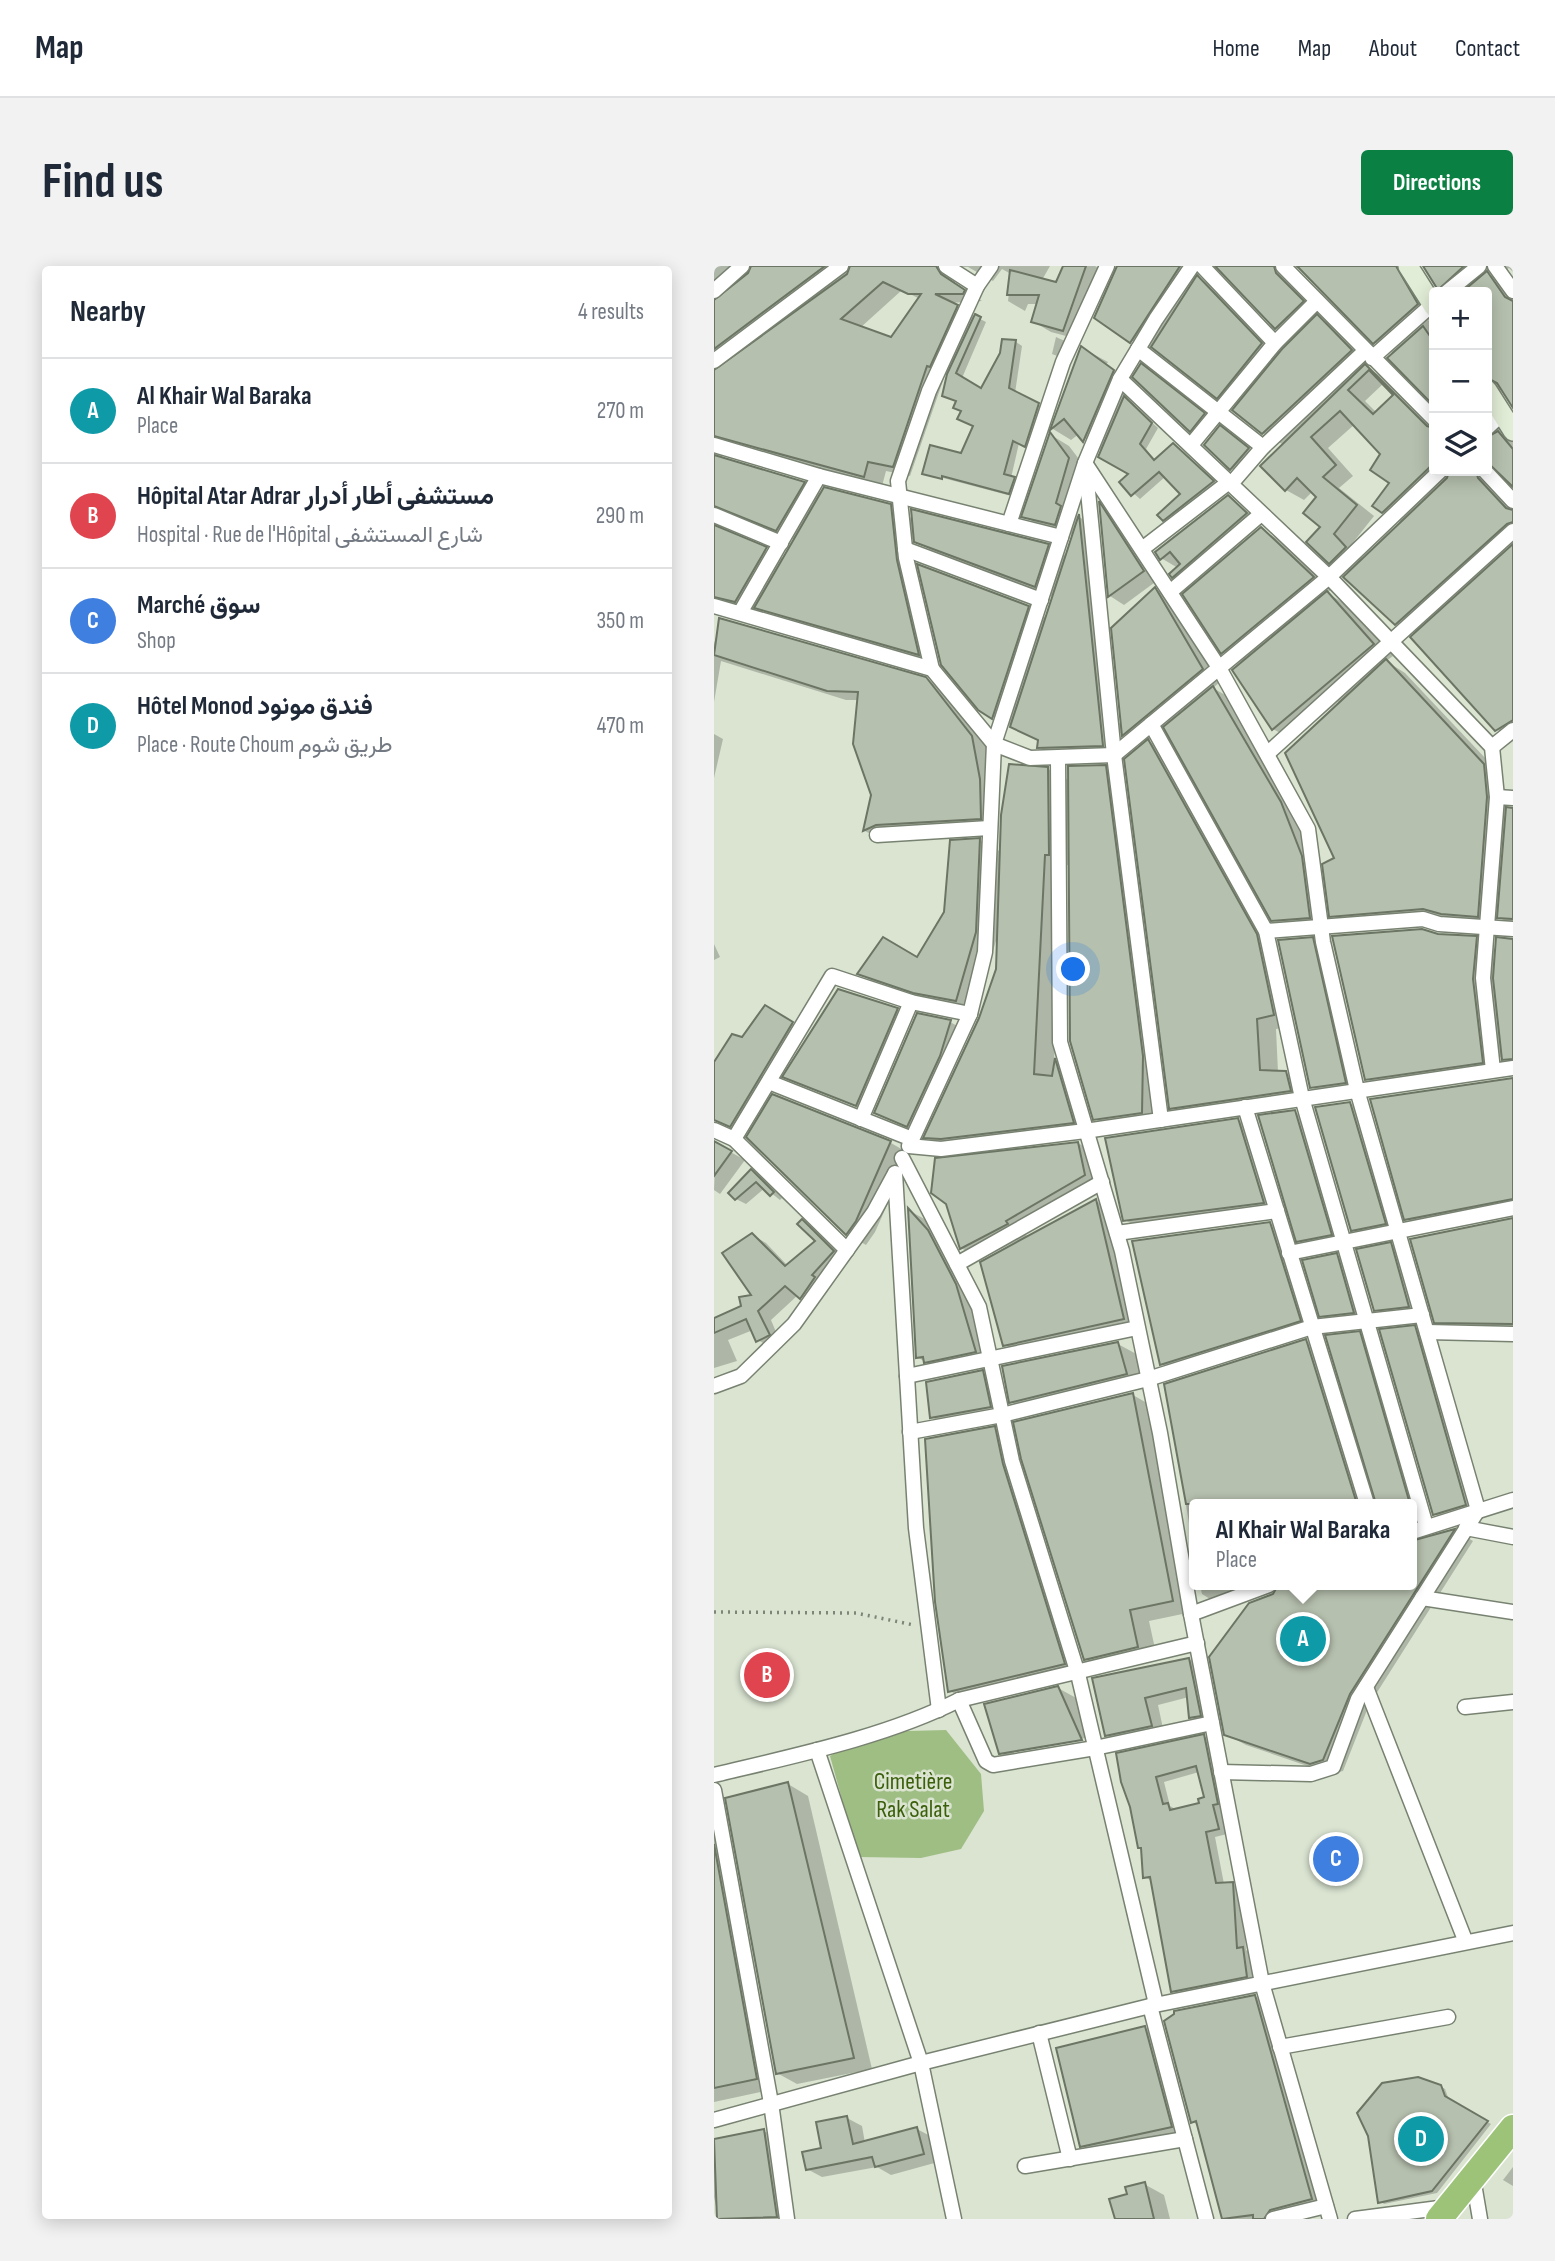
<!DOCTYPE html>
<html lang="en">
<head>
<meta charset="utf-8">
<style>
  body { margin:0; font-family:"Sofia Sans Condensed",Vazirmatn,sans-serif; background:#f2f2f3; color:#1f2937 }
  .controls { position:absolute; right:21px; top:21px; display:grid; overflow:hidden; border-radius:7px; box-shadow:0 4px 18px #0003 }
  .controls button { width:63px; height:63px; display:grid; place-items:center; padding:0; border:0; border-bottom:2px solid #e0e1e3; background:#fff; color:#1f2937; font:35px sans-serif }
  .you { position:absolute; left:360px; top:704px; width:24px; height:24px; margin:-18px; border:5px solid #fff; border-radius:50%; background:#1a73e8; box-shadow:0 0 0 10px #1a73e833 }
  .badge { display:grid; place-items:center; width:46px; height:46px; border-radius:50%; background:#0b8043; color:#fff; font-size:23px; font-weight:700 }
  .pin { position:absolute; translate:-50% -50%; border:4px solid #fff; box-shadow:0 2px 7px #0006 }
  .popup { position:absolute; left:475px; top:1233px; width:228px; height:91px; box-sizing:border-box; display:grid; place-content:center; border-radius:7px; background:#fff; filter:drop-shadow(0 2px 5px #0005); font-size:23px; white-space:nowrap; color:#747a83 }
  .popup b { font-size:26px; color:#1f2937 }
  .popup::after { content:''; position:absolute; left:50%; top:100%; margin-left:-14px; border:14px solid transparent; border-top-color:#fff }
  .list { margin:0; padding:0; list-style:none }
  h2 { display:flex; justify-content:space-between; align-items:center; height:91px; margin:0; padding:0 28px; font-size:30px }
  h2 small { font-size:23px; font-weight:400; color:#747a83 }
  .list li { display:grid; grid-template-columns:46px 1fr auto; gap:21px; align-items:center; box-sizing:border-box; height:105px; padding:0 28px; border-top:2px solid #e0e1e3 }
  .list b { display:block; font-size:26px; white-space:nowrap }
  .list p { margin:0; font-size:23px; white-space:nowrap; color:#747a83 }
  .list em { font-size:23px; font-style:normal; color:#747a83 }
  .icon { flex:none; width:38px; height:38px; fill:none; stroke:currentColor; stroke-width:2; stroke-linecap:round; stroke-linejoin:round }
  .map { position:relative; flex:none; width:799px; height:1953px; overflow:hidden; border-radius:7px }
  header { display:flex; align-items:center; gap:42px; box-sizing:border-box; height:98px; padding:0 35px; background:#fff; border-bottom:2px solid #e0e1e3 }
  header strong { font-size:33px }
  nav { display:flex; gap:38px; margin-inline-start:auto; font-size:24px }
  .intro { display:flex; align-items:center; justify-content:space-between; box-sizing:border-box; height:168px; padding:0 42px }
  h1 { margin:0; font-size:49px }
  .button { padding:18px 32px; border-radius:7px; background:#0b8043; color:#fff; font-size:24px; font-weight:700 }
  main { display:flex; gap:42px; padding:0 42px }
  aside { flex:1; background:#fff; border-radius:7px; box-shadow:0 4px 18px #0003 }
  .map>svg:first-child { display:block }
</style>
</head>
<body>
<header>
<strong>Map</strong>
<nav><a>Home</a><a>Map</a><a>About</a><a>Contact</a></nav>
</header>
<div class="intro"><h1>Find us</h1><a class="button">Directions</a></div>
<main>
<aside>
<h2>Nearby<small>4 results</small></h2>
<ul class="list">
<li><span class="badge" style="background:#0f9aa8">A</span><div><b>Al Khair Wal Baraka</b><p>Place</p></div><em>270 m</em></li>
<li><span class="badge" style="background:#e0444e">B</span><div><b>Hôpital Atar Adrar مستشفى أطار أدرار</b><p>Hospital · Rue de l'Hôpital شارع المستشفى</p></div><em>290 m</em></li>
<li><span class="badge" style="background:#3f7fe0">C</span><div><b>Marché سوق</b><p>Shop</p></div><em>350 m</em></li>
<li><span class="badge" style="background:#0f9aa8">D</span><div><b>Hôtel Monod فندق مونود</b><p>Place · Route Choum طريق شوم</p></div><em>470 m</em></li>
</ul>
</aside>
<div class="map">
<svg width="799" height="1953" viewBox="0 0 799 1953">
  <rect width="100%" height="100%" fill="#dae4d1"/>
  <polygon fill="#9fbe84" points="232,1464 267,1508 270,1545 247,1583 207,1592 144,1591 116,1490 156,1466"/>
  <g fill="#0003" fill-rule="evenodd">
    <path d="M0 0H336L328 14 343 18 351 0H381L391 6 367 74 337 66 320 56 324 38H314L311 45 294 35 297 8 288 3 279 15 254 1H245L240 10 241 17 268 35 235 37 272 56 248 112 268 124 288 87 290 75 302 76 308 80 301 127 331 142 317 183 305 177 297 212 306 216 301 231 210 207 248 189 260 160 248 145 235 110 231 109 196 210 172 205 168 220 22 179 12 181 8 192 90 217 108 228 176 240 199 253 334 279 353 290 360 269 329 262 310 250 337 169 355 180 374 205 361 249 384 261 405 457H408L441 323 460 335 507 415 499 422 518 433 586 549 607 603 615 662 579 665 559 654 452 461 434 475 454 486 562 681 579 760 562 763 564 806 572 807 592 818 595 836 476 853 457 842 429 480 406 467 408 490 344 492 325 481 326 475 279 451 228 398 314 341 333 352 340 331 222 287 198 273 202 306 223 399 62 352 42 341 39 345 0 335ZM188 24 206 33 177 73 146 62ZM23 249 81 274 70 293 10 266 9 254Z"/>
    <path d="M404 0H496L483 11 503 23 566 89 581 73 562 62 505 1 499 0H705L720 50 714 55 720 54V137L675 92 680 88 660 76 585 2 579 3 606 46 602 50 623 62 657 96 651 101 669 111 720 161V205H773V26H731L725 23 710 0H782L773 7 791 17 799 28V139L789 123 780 128 791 159 784 166 799 175V219L787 207 781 208V223L799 242V473L782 463 702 369 682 357 635 307 616 296 604 231 599 225 590 234 572 224 548 200 570 179 549 167 520 144 522 142 439 80 435 86 382 51ZM670 117 681 129 663 147 651 135ZM641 158 669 188 677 217 669 246 688 257 650 294 637 279 660 250 625 222 639 210 614 182Z"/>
    <polygon points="784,0 799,0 799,6 795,2 792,4"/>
    <polygon points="342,71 353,76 346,91 338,88"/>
    <polygon points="368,82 394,96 392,99 419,116 412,133 444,162 432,183 442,195 460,179 506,220 457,258 450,254 468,228 452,210 426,233 407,216 416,208 389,185 365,168 357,174 339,163"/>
    <polygon points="427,100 504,157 491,173 477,164"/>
    <polygon points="506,162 549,192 532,211 517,202"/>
    <polygon points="514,231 547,256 474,319 459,311 464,302 447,292"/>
    <polygon points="387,239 399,246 444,314 410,339 396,330"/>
    <polygon points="547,263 567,275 618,323 613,327 633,339 679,390 672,395 691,407 789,511 792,543 799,543 799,659 784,651 783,661 637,661 617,649 622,593 626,438 624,436 579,474 559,463 528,398 509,386"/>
    <polygon points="7,354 212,413 230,424 275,482 284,524 284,562 181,569 168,574 151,565 159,529 145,434 132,434 7,395 0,436 0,378"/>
    <polygon points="0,468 9,473 0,512"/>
    <polygon points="391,501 411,512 448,802 447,857 400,864 381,853 356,599 350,599 340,794 360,805 378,867 231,882 212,871 266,753 284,703 283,671 262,745 221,737 165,719 146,708 204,693 231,647 266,574 287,586 334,503 356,515"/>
    <polygon points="724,669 762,672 783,684 799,674 799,799 786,791 787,807 672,824 652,813"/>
    <polygon points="598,673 618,684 650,828 617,832 597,821"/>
    <polygon points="0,678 6,691 0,694"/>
    <polygon points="52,741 88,763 26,865 0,854 0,799 28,773"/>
    <polygon points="183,743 193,749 152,844 80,816"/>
    <polygon points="236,756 249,763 207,867 162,847"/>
    <polygon points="799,813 799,946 711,964 692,953"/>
    <polygon points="59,830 177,877 196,888 161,966 152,979 133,968"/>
    <polygon points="636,837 656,849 690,969 658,975 638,964"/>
    <polygon points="581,846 601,857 636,979 604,986 584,975"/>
    <polygon points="524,854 544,865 569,948 431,965 411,954"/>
    <polygon points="364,877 384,889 390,920 311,967 314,972 382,935 402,946 428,1064 310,1090 291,1079 301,976 267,993 247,982"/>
    <polygon points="2,878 31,894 6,928 0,924"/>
    <polygon points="37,906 47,911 68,932 66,934 51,922 32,938 22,933"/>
    <polygon points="196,945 214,955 234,977 281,1096 231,1107 203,1091"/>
    <polygon points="799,954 799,1069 741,1066 721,1055"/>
    <polygon points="88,955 102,963 133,994 101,1039 84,1029 57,1054 67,1078 58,1082 44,1074 39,1064 14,1074 23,1095 0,1102 0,1053 29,1041 40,1030 38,969 52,977 74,1000 104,975"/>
    <polygon points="556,957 576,969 605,1065 467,1109 448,1098"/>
    <polygon points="677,978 691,987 709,1048 676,1052 661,1043"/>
    <polygon points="623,989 638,998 654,1054 622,1058 607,1049"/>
    <polygon points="700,1061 720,1073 771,1250 740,1259 720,1248"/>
    <polygon points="645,1067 665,1079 719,1266 706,1275 741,1264 759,1275 655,1439 629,1505 617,1508 532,1479 512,1468 564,1320 507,1340 488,1328 486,1319 698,1319 698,1238 663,1238"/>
    <polygon points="592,1075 612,1086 658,1238 480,1238 480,1287 452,1119"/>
    <polygon points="404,1078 424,1089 431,1119 317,1147 297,1136"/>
    <polygon points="268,1106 281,1113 288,1148 230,1159 218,1151"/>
    <polygon points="419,1129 438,1140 478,1346 435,1355 443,1392 391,1404 371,1393"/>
    <polygon points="280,1162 300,1173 308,1210 369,1409 256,1436 236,1425"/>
    <polygon points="475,1393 488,1401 499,1457 490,1459 476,1451 475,1431 444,1439 450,1467 405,1477 392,1469 380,1413"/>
    <path d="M344 1422 364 1433 387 1485 306 1498 286 1487ZM377 1471V1475L300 1487V1484Z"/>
    <path d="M490 1470 499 1476 513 1568 501 1571 510 1618H518L528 1623 532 1684 538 1688 542 1715 467 1730 458 1725 438 1615 431 1611 429 1583 409 1515ZM485 1506 493 1533 487 1538 463 1544 456 1540 450 1516Z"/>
    <polygon points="74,1518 94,1530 158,1803 83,1818 63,1807"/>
    <polygon points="0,1543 61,1823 0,1836"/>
    <polygon points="541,1730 561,1742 617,1943 581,1953 512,1953 485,1859 478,1856"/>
    <polygon points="431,1762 451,1773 477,1872 387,1891 367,1880"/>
    <polygon points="726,1820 731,1823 735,1834 777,1858 723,1927 670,1938 666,1935"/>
    <polygon points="133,1852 148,1860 151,1877 203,1863 218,1871 224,1896 177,1909 163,1901 108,1911 93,1903"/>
    <polygon points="50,1865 67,1875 78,1953 5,1953 0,1931 0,1875"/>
    <polygon points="799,1901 799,1920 789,1914"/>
    <polygon points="430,1918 450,1929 456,1953 402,1953 415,1929"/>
  </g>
  <g fill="#b6c0ae" stroke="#6c7564" stroke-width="2" fill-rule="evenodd">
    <polygon points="37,0 111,0 0,83 0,34 34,7"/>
    <path d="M136 0H222L227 8 251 24 249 28H221L244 39 216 101 213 100 179 201 154 196 150 211 0 170V104L133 8ZM169 16 194 28H207L177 71 127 53Z"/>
    <polygon points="349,0 372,0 349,65 317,56 325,29 293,29 296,4 342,16"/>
    <polygon points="403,0 466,0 416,77 380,52"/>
    <polygon points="501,0 560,0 562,7 590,35 561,63"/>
    <polygon points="583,0 682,0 704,38 659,78"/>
    <polygon points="709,0 750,0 724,24"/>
    <polygon points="773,5 791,31 799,35 799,142 783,117 773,112 773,26 748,26"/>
    <polygon points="483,9 548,77 503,133 437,81"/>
    <polygon points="261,48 267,51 242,107 267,122 286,87 288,73 302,74 295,122 325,137 311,181 299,175 290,208 301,211 295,228 228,210 228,213 208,208 216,179 247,187 259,160 243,153 247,145 239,142 242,135 228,130 233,108"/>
    <polygon points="603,48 638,84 548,168 518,144 568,83"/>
    <polygon points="709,60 720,76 720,140 673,92"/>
    <polygon points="367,80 400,104 369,176 350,153 336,164"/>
    <polygon points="427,97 491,147 476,166 418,111"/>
    <path d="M651 98 713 160 720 162V197L668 247 658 240 675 217 656 204 666 188 626 145 597 171 622 199 609 211 643 239 620 268 632 281 615 298 592 276 606 261 589 247 602 231 583 212 571 225 546 200ZM655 104 679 129 659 148 634 124Z"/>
    <polygon points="410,130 438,157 426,178 440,194 459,177 500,215 449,255 443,249 466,228 445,206 417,230 405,216 414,208 384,191"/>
    <polygon points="506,159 535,182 516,204 490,179"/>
    <polygon points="784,165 799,183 799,221 773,196 773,171"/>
    <polygon points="336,166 355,192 342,237 347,240 341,259 307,251"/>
    <polygon points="0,189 91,216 62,265 0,240"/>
    <polygon points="735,205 762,205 764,212 792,242 799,244 799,256 793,258 681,359 629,311 733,212"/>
    <polygon points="110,221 177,238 183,294 205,389 40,342"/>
    <polygon points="514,229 533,247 458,312 455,308 466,298 456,286 446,294 441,286"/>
    <polygon points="385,235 430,305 394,331"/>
    <polygon points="197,243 335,278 321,321 200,276"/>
    <polygon points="365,248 389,480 323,482 324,474 296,461"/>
    <polygon points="0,259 53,281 21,336 0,331"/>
    <polygon points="547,261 600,311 507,388 468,328"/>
    <polygon points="799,278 799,454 781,465 696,371"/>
    <polygon points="203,298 315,340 278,453 264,444 227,399"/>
    <polygon points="441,321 489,403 408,470 397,362"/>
    <polygon points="613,325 660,378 558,464 518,404"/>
    <polygon points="5,352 212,411 258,470 266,513 267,553 162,559 149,565 157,529 139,478 144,426 113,425 0,389"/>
    <polygon points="672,393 770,498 773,531 764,651 727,648 709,643 615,651 608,598 620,592 571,487"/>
    <polygon points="499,420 567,536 588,590 596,652 557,655 449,461"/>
    <polygon points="434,473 543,668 560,749 543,753 546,804 572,805 577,825 455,843 410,493"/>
    <polygon points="295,498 334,501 335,589 331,589 320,808 338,810 341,792 360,857 227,873 209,872 265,752 282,703 287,549"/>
    <polygon points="392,499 429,790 428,847 379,854 356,775 354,500"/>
    <polygon points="792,541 799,542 799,653 783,652"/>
    <polygon points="266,572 262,666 242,735 199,727 143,708 169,671 203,691 230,646 236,574"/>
    <polygon points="708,663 724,668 763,670 759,713 769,797 651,814 618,670"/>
    <polygon points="599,671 632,817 596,822 564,674"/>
    <polygon points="782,671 799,673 799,793 788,794 779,712"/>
    <polygon points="124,723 184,742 142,840 68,811"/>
    <polygon points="51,739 79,756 16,861 0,854 0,796 18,768 28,771"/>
    <polygon points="203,747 237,754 226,790 193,861 160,847"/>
    <polygon points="799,812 799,933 690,954 656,833"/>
    <polygon points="58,828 177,875 142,955 132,969 32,871"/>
    <polygon points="636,836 672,958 637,965 601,841"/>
    <polygon points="581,844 618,969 582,976 544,849"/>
    <polygon points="524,852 550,937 409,955 391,872"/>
    <polygon points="0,875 18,885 0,910"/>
    <polygon points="364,876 371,909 292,955 294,958 246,983 232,938 217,927 221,892"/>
    <polygon points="37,903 60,926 56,930 42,916 21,934 14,927"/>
    <polygon points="382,933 410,1053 289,1080 266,996"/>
    <polygon points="194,942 214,964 242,1018 262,1086 210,1097 209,1091 202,1092"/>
    <polygon points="799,952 799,1058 720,1057 696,973"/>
    <polygon points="88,953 120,985 98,1009 101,1011 86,1033 71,1020 44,1045 56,1069 42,1076 32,1053 0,1067 0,1052 27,1040 25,1031 37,1029 8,987 38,967 71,1000 101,975 83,958"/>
    <polygon points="556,956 587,1055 446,1099 418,975"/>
    <polygon points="677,976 695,1041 660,1045 642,983"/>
    <polygon points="623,987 640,1047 605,1051 588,994"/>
    <polygon points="701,1059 752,1239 719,1249 665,1063"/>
    <polygon points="646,1065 696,1238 662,1238 611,1069"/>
    <polygon points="592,1073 643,1238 472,1238 450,1118"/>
    <polygon points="404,1076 413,1108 295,1137 288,1100"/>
    <polygon points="269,1104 277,1141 216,1152 212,1116"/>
    <polygon points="419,1127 459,1335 416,1344 424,1381 370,1394 307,1193 299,1156"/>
    <polygon points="281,1160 289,1198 351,1398 234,1426 221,1336 211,1173"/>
    <polygon points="741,1263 636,1428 609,1494 596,1498 510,1469 495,1391 535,1337 559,1328 564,1319 697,1319 697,1275"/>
    <polygon points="475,1392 487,1450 475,1452 472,1422 431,1432 438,1460 391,1470 378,1412"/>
    <polygon points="344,1420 368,1474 285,1488 270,1438"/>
    <path d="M490 1468 504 1538 499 1539 505 1563 492 1566 502 1617 519 1616 523 1682 529 1681 533 1711 457 1726 436 1611 429 1612 427 1582H424L416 1541 407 1516 402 1487ZM482 1500 490 1531 484 1533 485 1537 456 1544 454 1537 449 1538 442 1511Z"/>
    <polygon points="74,1516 140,1792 62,1808 11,1532"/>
    <polygon points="0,1578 43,1813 0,1822"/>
    <polygon points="541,1729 598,1933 556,1944 550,1953 539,1953 539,1949 508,1953 482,1855 477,1857 450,1755 460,1748 460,1745"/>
    <polygon points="431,1760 458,1861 366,1881 342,1782"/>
    <polygon points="704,1811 727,1819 731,1830 774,1855 718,1925 664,1937 654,1870 643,1847 668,1817"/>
    <polygon points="133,1850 139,1878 203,1861 210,1888 161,1901 158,1891 92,1904 88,1886 107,1882 102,1856"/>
    <polygon points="50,1863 63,1951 3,1953 0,1873"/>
    <polygon points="431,1916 440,1953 401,1953 395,1933 413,1928 411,1921"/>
  </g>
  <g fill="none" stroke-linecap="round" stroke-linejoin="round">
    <defs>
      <g id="street">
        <polyline points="232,0 263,20"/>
        <polyline points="478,0 442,53 406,113 371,197 280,478 271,686 256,748 195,880 227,883 371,865 799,802"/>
        <polyline points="488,0 561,77"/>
        <polyline points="569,0 720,153"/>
        <polyline points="781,0 799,25"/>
        <polyline points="0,25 28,0"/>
        <polyline points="733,26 765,0"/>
        <polyline points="424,83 549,181"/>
        <polyline points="658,92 720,37"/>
        <polyline points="0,95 127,0"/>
        <polyline points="406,113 615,311 778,481 783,531 769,712 779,804"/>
        <polyline points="773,162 788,148"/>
        <polyline points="0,179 105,210 347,271"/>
        <polyline points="477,179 561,77 603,35"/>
        <polyline points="371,197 504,400 594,563 609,676 643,824 764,1244 644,1433 619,1501 597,1508 507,1506"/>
        <polyline points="372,205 400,489 447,854"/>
        <polyline points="771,205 799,235"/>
        <polyline points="517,218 549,181 651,85"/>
        <polyline points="0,249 67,277"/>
        <polyline points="295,258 349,96 393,0"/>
        <polyline points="191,283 327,334"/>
        <polyline points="428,283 515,216"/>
        <polyline points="456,326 546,249"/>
        <polyline points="0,340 218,403 280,478 316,492 400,489 615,311 726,205"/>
        <polyline points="26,347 105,210"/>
        <polyline points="218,403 192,292 184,215 215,125 263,20 277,0"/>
        <polyline points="437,458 552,665 588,832 712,1260"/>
        <polyline points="778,481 799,464"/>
        <polyline points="553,488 799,265"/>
        <polyline points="344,493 346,776 408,985 446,1167 477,1348 548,1717 616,1953"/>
        <polyline points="783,531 799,532"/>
        <polyline points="163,569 275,562"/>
        <polyline points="552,665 709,653 725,658 799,663"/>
        <polyline points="55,816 198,873"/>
        <polyline points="531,841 653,1238"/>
        <polyline points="147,853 197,736"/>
        <polyline points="0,864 20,873 133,984"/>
        <polyline points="20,873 118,710 197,736 256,748"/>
        <polyline points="188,892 265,1041 298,1195 364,1408 442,1738"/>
        <polyline points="181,907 202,1262 225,1444"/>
        <polyline points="403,967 563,945"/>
        <polyline points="575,987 799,942"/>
        <polyline points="243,998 388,916"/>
        <polyline points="713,1066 799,1068"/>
        <polyline points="193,1110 423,1062"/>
        <polyline points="0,1120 27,1110 80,1058 160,946 180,909"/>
        <polyline points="196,1166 288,1149 434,1113 598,1061 708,1049"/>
        <polyline points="752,1262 799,1271"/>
        <polyline points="698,1266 799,1234"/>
        <polyline points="708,1332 799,1346"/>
        <polyline points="477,1348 555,1319"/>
        <polyline points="652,1421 751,1674"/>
        <polyline points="245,1434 272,1495 279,1499 381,1482 498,1457"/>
        <polyline points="751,1441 799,1436"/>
        <polyline points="103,1484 207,1797 240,1953"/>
        <path d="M0 1509C79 1490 172 1471 245 1434L483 1377"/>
        <polyline points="0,1524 57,1837 73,1953"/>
        <polyline points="436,1740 492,1953"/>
        <polyline points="325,1767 356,1893"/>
        <polyline points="566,1781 734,1751"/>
        <polyline points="0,1854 207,1797 436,1740 799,1667"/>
        <polyline points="311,1900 471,1873"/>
        <polyline points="759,1912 766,1953"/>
        <polyline points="559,1953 612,1940"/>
        <polyline points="641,1953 733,1941"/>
      </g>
      <g id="secondary">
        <polyline points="694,0 720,41"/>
        <polyline points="773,124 799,165"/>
      </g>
      <polyline id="highway" points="725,1953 799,1862"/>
    </defs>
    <use href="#street" stroke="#788271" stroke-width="17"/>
    <use href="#secondary" stroke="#788271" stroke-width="22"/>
    <use href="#highway" stroke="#fff" stroke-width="29"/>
    <polyline stroke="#7e8578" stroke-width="3.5" stroke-dasharray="2 5" stroke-linecap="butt" points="0,1346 142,1347 200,1359"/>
    <use href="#street" stroke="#fff" stroke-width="14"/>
    <use href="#secondary" stroke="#e2edd7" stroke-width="19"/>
    <use href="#highway" stroke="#9dc379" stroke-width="26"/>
  </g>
  <g text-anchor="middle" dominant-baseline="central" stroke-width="5" stroke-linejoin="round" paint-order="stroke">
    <g font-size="24" fill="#3b5f0b" stroke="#dae4d1">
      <text x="199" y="1515">Cimetière<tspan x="199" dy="28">Rak Salat</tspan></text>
    </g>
  </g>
</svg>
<div class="controls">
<button>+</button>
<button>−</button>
<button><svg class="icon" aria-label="layers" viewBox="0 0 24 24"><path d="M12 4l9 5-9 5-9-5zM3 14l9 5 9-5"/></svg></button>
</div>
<div class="you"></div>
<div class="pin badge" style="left:589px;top:1373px;background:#0f9aa8">A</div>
<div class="popup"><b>Al Khair Wal Baraka</b>Place</div>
<div class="pin badge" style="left:53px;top:1409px;background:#e0444e">B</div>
<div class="pin badge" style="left:622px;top:1593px;background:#3f7fe0">C</div>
<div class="pin badge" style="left:707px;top:1873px;background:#0f9aa8">D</div>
</div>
</main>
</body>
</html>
